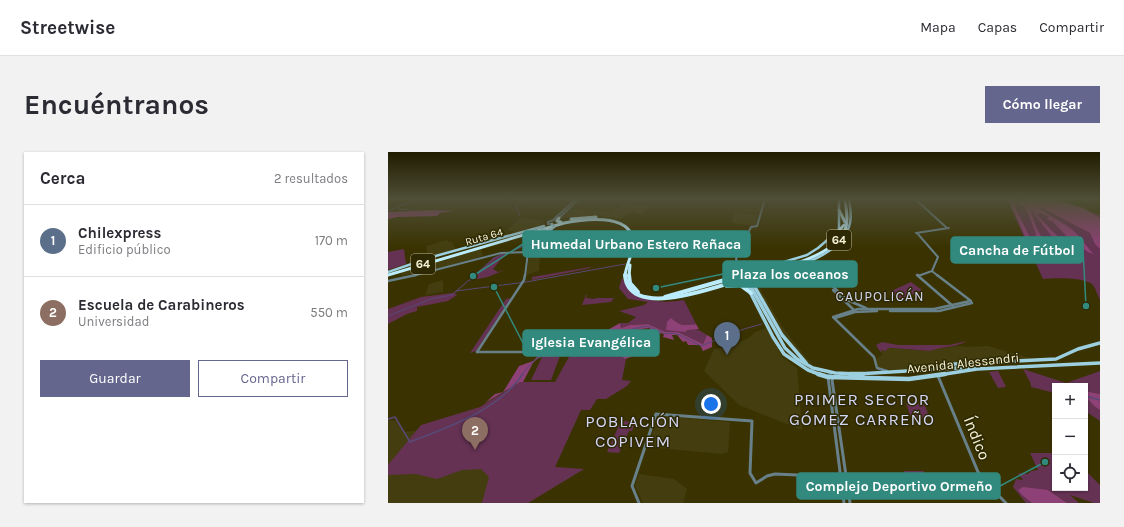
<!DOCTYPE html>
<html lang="es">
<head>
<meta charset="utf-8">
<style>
  body { margin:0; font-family:Karla,sans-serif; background:#f2f2f3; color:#2b2b33 }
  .controls { position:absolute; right:12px; bottom:12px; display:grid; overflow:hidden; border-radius:0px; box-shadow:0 1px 3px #0004 }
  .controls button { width:36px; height:36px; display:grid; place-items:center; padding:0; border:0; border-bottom:1px solid #e1e1e2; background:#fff; color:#2b2b33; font:20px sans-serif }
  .you { position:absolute; left:323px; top:252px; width:14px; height:14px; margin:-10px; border:3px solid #fff; border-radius:50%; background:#1a73e8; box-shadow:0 0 0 6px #1a73e833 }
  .badge { display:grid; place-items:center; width:26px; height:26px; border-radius:50%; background:#65668d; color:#fff; font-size:13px; font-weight:700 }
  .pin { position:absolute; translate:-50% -33px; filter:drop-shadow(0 1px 2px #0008) }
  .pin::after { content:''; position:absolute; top:21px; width:14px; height:12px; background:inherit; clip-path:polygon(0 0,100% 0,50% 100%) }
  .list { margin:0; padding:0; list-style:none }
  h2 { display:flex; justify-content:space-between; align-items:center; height:52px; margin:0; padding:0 16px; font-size:17px }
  h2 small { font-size:13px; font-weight:400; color:#7c7c81 }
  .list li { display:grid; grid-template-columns:26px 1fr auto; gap:12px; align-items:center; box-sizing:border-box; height:72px; padding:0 16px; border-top:1px solid #e1e1e2 }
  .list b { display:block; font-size:15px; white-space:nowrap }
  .list p { margin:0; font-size:13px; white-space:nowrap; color:#7c7c81 }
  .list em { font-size:13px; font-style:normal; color:#7c7c81 }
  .actions { display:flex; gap:8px; padding:12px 16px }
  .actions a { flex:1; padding:9px 0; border:1px solid #65668d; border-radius:0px; text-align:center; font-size:14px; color:#65668d }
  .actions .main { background:#65668d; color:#fff }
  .icon { flex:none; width:22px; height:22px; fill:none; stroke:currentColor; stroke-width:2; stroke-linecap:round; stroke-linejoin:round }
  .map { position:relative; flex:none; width:712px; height:351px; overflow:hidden; border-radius:0px }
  header { display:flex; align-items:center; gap:24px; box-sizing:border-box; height:56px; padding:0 20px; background:#fff; border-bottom:1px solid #e1e1e2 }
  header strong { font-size:19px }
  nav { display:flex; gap:22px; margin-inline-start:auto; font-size:14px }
  .intro { display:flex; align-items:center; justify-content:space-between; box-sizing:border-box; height:96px; padding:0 24px }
  h1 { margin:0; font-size:28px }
  .button { padding:10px 18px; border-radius:0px; background:#65668d; color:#fff; font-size:14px; font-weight:700 }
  main { display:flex; gap:24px; padding:0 24px }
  aside { flex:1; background:#fff; border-radius:0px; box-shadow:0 1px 3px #0004 }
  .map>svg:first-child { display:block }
</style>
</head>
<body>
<header>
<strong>Streetwise</strong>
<nav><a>Mapa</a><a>Capas</a><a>Compartir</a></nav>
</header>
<div class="intro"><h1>Encuéntranos</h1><a class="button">Cómo llegar</a></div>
<main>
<aside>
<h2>Cerca<small>2 resultados</small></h2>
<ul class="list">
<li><span class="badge" style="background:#5c6f8a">1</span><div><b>Chilexpress</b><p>Edificio público</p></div><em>170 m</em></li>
<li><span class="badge" style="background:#8d6e63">2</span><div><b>Escuela de Carabineros</b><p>Universidad</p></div><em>550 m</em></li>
</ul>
<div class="actions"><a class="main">Guardar</a><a>Compartir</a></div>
</aside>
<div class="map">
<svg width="712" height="351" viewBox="0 0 712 351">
  <rect width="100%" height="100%" fill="#3a3200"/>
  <g fill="#433d0f">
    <polygon points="235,50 243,51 243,53 261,53 253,63 243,59 233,67 206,63 171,67 182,57 225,61"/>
    <polygon points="347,61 370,63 367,74 343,71"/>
    <polygon points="132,66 150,68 157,70 152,73 123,82 126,79 119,78"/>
    <polygon points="59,88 61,90 64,90 68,97 40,105 38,94"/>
    <polygon points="93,97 95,104 57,115 13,124 14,119"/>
    <polygon points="152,103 151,119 138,123 141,105"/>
    <polygon points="55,128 55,140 37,143 41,132"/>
    <polygon points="370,133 395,176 419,207 425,212 420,211 414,207 394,182 367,134"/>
    <polygon points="378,176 394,205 409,216 414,278 351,253 316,219 326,197 340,195 361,186 367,180"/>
    <polygon points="570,194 579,195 600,194 645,207 562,211 539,216 505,218 491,216 489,213 488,207 494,203 493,199 500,196 542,199 548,197"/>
    <polygon points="177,228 193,258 167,315 196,317 140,351 0,351 0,268 8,269 16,280 26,279"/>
    <polygon points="270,264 342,270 340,300 334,302 260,295"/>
    <polygon points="251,322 286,327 299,337 295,351 255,351 247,334"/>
  </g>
  <g fill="#653254">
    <path d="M619 47H665L712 63V148C709 143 708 137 705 133 697 125 666 126 655 127Z"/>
    <path d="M143 84C135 98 127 95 117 103 112 108 108 114 105 117L110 120 119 117 100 125 80 129 66 141 69 143 60 149 29 155V159L19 162 0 172V157L33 145 65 141 93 118 105 106 134 95Z"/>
    <polygon points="16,97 18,112 0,118 0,100"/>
    <polygon points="202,115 203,116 144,128 144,125"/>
    <path d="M234 126C248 150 271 152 296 148L308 172 299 174 289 171 285 177 297 180C305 174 312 178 319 183L315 192 290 180H278L260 172 242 173 233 176 232 171H240L248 165 231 159 256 153 260 150 240 147 231 136Z"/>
    <polygon points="523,130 534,138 513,148 501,140"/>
    <polygon points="198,143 199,143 198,146 206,147 208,146 226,146 223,150 194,153"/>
    <polygon points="123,146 88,199 82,201 118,147"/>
    <polygon points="196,189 222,194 238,207 234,228 243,229 239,234 218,247 209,247 202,258 193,258 167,315 196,317 140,351 94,351 101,325 93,317 74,318 49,327 28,322 0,323 0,313 33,273 92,255 132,230 167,230 182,203 179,201 182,193"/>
    <path d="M579 189C567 196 555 194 542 199L505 196H500L498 199 493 198V201L488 193 494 190 510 193H561Z"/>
    <polygon points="172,204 163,228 143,228 154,205"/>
    <polygon points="635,217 678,231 712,219 712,242 697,239 697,234 667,234 667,241 643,235 643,232"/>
    <polygon points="610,219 618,235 610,236 601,220"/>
    <polygon points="697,244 707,255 712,258 712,269 697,259"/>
    <polygon points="518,251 536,252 542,266 523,266"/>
    <polygon points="233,269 247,270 244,279 241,279 231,301 219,300"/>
    <polygon points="642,301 667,301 667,336 697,336 697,319 699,320 712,333 712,351 706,351 682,343 691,351 679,351 660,338 635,344 644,351 638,351 625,335 628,327 635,328 630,321 640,322 643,319 650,318"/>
    <polygon points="516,319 536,319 538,327 518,326"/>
  </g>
  <g fill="#8e4176">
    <path d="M620 47 634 50 642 47H665L695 56 712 66V97L707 92 702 81 651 54 653 58C660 62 683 75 688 81 695 88 699 96 706 102L700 100 693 95 686 92 665 70 658 67 661 65 653 61 648 62 675 90 686 97 677 99 671 98 669 91 644 59 643 60 648 75 659 95 653 94 647 85 648 82 639 59 636 57 638 55 627 50C626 53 629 63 632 65L645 92 652 101H647L640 91Z"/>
    <polygon points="46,58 66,59 52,61 49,64 9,65 0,67 0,60 2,60"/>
    <path d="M283 166C291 174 298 174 308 172L311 177 300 178 297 180 278 178 279 170Z"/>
    <polygon points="232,171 233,176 242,173 260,172 278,180 290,180 315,192 319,183 324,186 324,195 315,199 312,193 300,193 298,189 295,190 289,183 284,183 286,188 275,185 276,182 261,179 262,176 237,179 221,187 206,187 210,190 214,189 243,190 251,194 261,195 258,200 237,207 222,194 196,189 182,193 179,201 172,204 154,205 150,206 145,211 135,230 132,230 97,251 107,242 115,240 131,214 145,209 152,202 171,201 178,188 216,180"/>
    <polygon points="697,239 712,242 712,258 707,255 697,244"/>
    <polygon points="635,335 660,338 679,351 644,351 635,344 630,338"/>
  </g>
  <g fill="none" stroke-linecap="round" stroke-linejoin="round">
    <g stroke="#584976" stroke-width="1">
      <polyline points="11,57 26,58"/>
      <polyline points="0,59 29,47"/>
      <polyline points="132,64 128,55 129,52 142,47"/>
      <polyline points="123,100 137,93 142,85"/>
      <polyline points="68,139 138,130 237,112"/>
      <polyline points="0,164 43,147 64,143 106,106 115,102"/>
      <path d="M134 223C148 204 152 202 175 202L181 190 259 174 279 182 284 181 292 183 313 194 356 177 374 172"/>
    </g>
    <g stroke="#584976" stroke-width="1.5">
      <polyline points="697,244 712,248"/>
      <path d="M0 267 7 265 22 290C63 274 109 259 135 222"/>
    </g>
    <g stroke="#688089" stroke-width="2">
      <polyline points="527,47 559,76"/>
      <polyline points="166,67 188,47"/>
      <polyline points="163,72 160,72 160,70 171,66 191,47"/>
      <polyline points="528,81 561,76"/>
      <polyline points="529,81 550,105 544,119"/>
      <polyline points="417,111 434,124"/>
      <polyline points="544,119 550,124"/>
      <polyline points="428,120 431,124"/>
      <polyline points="355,122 352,119 348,107 363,75 369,74 377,47"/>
      <polyline points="24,124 113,101 140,100"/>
      <polyline points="137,124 140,100 164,77"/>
      <polyline points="530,124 544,119"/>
    </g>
    <g stroke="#688089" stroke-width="2.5">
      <polyline points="430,123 438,131"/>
      <polyline points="433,123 459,148 478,156"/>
      <polyline points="530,123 529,123 566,155"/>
      <polyline points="549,123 583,149"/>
      <polyline points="0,129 28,123"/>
      <polyline points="445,138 466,158"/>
      <polyline points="502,159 551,159 584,151"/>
      <polyline points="447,166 467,160 489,159"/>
      <polyline points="89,200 136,128 137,123"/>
      <polyline points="89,200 170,200"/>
      <polyline points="499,219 489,216 486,205 445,165 470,157 546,157 582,149"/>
      <polyline points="441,223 444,221"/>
    </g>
    <g stroke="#688089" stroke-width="3">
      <polyline points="442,222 440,225 456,351"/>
      <polyline points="550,224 590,320 600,333 618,351"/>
      <polyline points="446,225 444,228 462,351"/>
      <polyline points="453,325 459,330 595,336 600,333"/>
      <polyline points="595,336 607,341"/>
      <polyline points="251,351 244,334 268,262 364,269 362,321 368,331 379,324 387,322 588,331 600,333"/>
    </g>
    <g stroke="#9ccfe0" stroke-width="2.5">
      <polyline points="157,78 162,78 166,75"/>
      <polyline points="0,120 44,105 156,74"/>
      <polyline points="356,122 419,103 430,96 451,78 451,47"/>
      <polyline points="350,124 358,123"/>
      <path d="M377 124C404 116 455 104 462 71 464 63 462 55 461 47"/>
    </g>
    <g stroke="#9ccfe0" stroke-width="3.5">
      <polyline points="380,123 368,126 364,130 394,183 418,211"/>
      <polyline points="347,126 351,123 358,123"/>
      <polyline points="359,128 397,196 409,207 425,216 447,221 469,222 586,215"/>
      <polyline points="353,130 360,136 385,185 396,202 420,218 433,223"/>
      <polyline points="550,215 567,212 668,207 690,197 712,191"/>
      <polyline points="551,223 589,217 712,211"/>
    </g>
    <g stroke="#9ccfe0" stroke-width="4.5">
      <polyline points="430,222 440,225 521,227 557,222"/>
      <polyline points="462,222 475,222"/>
    </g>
    <g stroke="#bbecfc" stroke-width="3">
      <polyline points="451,58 457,70"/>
      <polyline points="171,66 169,69 173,70"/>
      <polyline points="183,67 208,65"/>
      <polyline points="448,82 456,73"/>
      <path d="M0 123 176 71C195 67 240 61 245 87 247 99 238 112 237 124"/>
      <polyline points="241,124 242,113"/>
      <path d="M364 124C390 116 445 106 457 78 461 69 458 57 457 47"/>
    </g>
    <g stroke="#bbecfc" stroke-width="4">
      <path d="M237 123C241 172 341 130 367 123"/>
      <polyline points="241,123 242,131 250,140"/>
      <polyline points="339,134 352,133 363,141"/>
      <polyline points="277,145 347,125"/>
    </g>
    <g stroke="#9ccfe0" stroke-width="2.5">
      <polyline points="164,72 166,75"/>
      <polyline points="151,76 157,78"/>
    </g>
    <g stroke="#9ccfe0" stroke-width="3.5">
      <polyline points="358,123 360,127"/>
      <polyline points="347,126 350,130"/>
    </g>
  </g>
  <linearGradient id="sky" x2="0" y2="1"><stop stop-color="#201c00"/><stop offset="0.49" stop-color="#4f4f37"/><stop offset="1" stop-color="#4f4f37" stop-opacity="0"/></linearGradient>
  <rect width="712" height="96" fill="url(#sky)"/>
  <g text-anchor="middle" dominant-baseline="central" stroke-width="3" stroke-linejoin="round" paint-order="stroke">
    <g font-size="11" fill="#f7f4d9" stroke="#2e2902">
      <text transform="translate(96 85) rotate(-16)">Ruta 64</text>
    </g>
    <g fill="#2e2902" stroke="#bbb798" stroke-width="1">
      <rect x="439" y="78" width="24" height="20" rx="3"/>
      <rect x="23" y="102" width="24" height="20" rx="3"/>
    </g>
    <g font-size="12" font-weight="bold" fill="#f7f4d9">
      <text x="451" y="88">64</text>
      <text x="35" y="112">64</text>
    </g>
    <g font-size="13" fill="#f7f4d9" stroke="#2e2902">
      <text transform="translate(575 211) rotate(-6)">Avenida Alessandri</text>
    </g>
    <g font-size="14" letter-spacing="1" fill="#d3d6f3" stroke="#2e2902">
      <text x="492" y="144">CAUPOLICÁN</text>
    </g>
    <g font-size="16" fill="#f7f4d9" stroke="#2e2902">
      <text transform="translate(589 286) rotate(68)">Índico</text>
    </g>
    <g font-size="17" letter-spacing="1" fill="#d3d6f3" stroke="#2e2902">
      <text x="474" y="247">PRIMER SECTOR<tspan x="474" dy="20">GÓMEZ CARREÑO</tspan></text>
      <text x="245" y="269">POBLACIÓN<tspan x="245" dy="20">COPIVEM</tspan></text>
    </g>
  </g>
  <path fill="none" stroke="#32897e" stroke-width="1.5" d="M85 124L135 92M698 154L695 98M268 136L335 122M106 135L135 191M657 310L612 334"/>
  <g fill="#32897e" stroke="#2e2902" stroke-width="1.5">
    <circle cx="85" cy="124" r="4"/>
    <circle cx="698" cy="154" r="4"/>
    <circle cx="268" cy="136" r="4"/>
    <circle cx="106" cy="135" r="4"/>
    <circle cx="657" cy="310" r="4"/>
  </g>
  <g fill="#32897e" stroke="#32897e" stroke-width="1.5">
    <rect x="135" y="79" width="227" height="26" rx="4"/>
    <rect x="563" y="85" width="132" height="26" rx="4"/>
    <rect x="335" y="109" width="134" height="26" rx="4"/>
    <rect x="135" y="178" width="136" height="26" rx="4"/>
    <rect x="409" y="321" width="203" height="26" rx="4"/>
  </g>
  <g font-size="14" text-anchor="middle" font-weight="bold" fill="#fff">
    <text x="248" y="97">Humedal Urbano Estero Reñaca</text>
    <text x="629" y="103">Cancha de Fútbol</text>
    <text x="402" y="127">Plaza los oceanos</text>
    <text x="203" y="195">Iglesia Evangélica</text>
    <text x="511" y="339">Complejo Deportivo Ormeño</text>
  </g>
</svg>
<div class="controls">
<button>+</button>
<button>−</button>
<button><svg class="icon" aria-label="locate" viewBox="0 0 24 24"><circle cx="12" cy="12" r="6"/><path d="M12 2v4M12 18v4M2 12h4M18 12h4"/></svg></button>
</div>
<div class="you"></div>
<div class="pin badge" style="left:339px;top:203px;background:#5c6f8a">1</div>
<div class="pin badge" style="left:87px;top:298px;background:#8d6e63">2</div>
</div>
</main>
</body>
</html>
